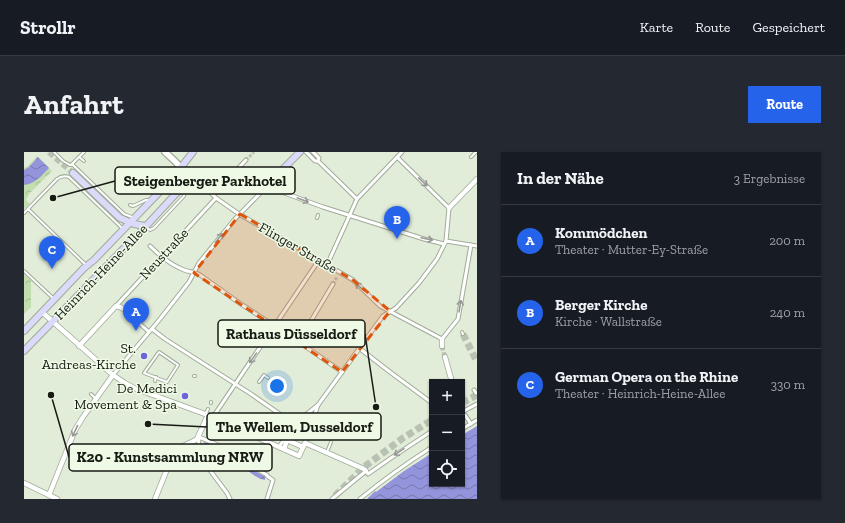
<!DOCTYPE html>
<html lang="de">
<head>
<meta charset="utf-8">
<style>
  body { margin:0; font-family:"Zilla Slab",serif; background:#242831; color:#f1f3f6 }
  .controls { position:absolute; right:12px; bottom:12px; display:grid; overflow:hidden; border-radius:0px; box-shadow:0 1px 3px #0004 }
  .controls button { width:36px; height:36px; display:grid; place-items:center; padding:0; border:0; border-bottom:1px solid #363941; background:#171b24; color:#f1f3f6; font:20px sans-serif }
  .you { position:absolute; left:253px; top:234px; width:14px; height:14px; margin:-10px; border:3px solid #fff; border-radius:50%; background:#1a73e8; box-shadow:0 0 0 6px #1a73e833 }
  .badge { display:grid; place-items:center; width:26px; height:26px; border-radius:50%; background:#2563eb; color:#fff; font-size:13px; font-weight:700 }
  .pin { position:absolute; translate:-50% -33px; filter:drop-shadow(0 1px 2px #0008) }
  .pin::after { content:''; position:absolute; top:21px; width:14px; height:12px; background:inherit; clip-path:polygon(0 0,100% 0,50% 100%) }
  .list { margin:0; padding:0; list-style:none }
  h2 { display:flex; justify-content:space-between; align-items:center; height:52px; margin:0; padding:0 16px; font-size:17px }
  h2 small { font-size:13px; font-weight:400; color:#9ea1a6 }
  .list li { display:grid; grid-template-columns:26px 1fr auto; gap:12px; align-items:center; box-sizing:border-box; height:72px; padding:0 16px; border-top:1px solid #363941 }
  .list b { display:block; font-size:15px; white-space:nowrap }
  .list p { margin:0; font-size:13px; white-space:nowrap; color:#9ea1a6 }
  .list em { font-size:13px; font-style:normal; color:#9ea1a6 }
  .icon { flex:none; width:22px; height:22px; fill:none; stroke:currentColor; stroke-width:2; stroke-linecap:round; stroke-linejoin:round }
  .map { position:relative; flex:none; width:453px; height:347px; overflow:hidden; border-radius:0px }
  header { display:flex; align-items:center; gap:24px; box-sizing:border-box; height:56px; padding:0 20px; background:#171b24; border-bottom:1px solid #363941 }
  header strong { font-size:19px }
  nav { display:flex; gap:22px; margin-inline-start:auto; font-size:14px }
  .intro { display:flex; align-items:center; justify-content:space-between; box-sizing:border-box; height:96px; padding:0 24px }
  h1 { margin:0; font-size:28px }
  .button { padding:10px 18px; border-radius:0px; background:#2563eb; color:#fff; font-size:14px; font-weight:700 }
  main { display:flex; gap:24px; padding:0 24px }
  aside { flex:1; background:#171b24; border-radius:0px; box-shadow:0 1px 3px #0004 }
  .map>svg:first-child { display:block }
</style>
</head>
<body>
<header>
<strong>Strollr</strong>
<nav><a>Karte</a><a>Route</a><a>Gespeichert</a></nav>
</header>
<div class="intro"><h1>Anfahrt</h1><a class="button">Route</a></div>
<main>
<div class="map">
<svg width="453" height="347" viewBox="0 0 453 347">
  <defs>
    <pattern id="park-crowns" width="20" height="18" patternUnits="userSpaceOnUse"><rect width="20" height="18" fill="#c2ddae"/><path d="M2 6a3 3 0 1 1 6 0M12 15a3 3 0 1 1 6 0" fill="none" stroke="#a6bd95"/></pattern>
    <pattern id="water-waves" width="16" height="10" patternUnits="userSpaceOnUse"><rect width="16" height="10" fill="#9394db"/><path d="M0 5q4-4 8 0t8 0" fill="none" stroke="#7778b0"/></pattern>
  </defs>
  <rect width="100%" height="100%" fill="#e1ecd9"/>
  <g fill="url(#park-crowns)">
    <polygon points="13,4 28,19 5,42 2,48 6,52 0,57 0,16 4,14"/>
    <polygon points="0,122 7,129 7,155 0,162"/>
  </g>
  <g fill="url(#water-waves)">
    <path d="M14 5 25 16C18 23 11 32 0 33V18L5 15Z"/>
    <polygon points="453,274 453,347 343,347 351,339 352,340 380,319 408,301 408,332 438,332 438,283"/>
    <path d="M180 290C194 295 207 302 220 310 227 315 233 322 241 324V328C231 326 224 318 216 313 205 305 192 298 179 294Z"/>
  </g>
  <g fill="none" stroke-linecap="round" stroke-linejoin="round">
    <g stroke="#b9c2b2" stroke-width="3" stroke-dasharray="3 1.5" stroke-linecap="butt">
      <polyline points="222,8 230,0"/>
      <polyline points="309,132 313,125"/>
    </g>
    <polyline stroke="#b9c2b2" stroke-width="4.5" stroke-dasharray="4.5 2" stroke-linecap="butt" points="418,194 421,205"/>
    <polyline stroke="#b9c2b2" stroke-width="6" stroke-dasharray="6 3" stroke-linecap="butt" points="25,0 49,21"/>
    <g stroke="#b9c2b2" stroke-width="7" stroke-dasharray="7 3.5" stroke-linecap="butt">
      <polyline points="439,182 453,210"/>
      <polyline points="438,251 453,243"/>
      <polyline points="311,344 340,315 379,286 408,268"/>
    </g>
    <defs>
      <g id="service">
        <polyline points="30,0 39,9 46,13 47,13 60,0"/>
        <polyline points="55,5 60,9"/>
        <polyline points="447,5 452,0"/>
        <polyline points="48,12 100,62 108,65"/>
        <polyline points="106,53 109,54 122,48 126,48"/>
        <polyline points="4,57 62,113"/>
        <path d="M0 61 33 27C37 24 40 23 45 25L99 77"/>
        <polyline points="293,66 294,63"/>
        <polyline points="122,75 126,78 130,76 160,44 161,40 160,36"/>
        <polyline points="0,119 30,147"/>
        <polyline points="438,180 439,182"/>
        <polygon points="135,200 154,213 143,230 120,221"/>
        <polyline points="170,224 171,224"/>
        <polyline points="131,229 132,225"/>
        <polyline points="235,230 240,223 244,226"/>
        <polyline points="127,241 128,236"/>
        <polyline points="67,242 71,246"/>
        <polyline points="187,251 187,250"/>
        <polyline points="182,261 184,257"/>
        <polyline points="303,300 307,290"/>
      </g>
      <g id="pedestrian">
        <polyline points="282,0 291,9 294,9 333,47"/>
        <polyline points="289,0 295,6 294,9"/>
        <polyline points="244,32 252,38 299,55 400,87 420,92"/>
        <polyline points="180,34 192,46 215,62 329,128 356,154 418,187 434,167 447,93"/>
        <polyline points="189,43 222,8"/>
        <polyline points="422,89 453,94"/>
        <path d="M126 94C136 104 147 113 160 118 165 120 171 120 176 123L214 150 275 190 318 220"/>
        <polyline points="303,113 333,47 378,0"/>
        <polyline points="92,154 192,46"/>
        <polyline points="115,171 125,180"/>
        <polyline points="128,177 141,187 227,242 270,272"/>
        <polyline points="275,189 309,132"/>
        <polyline points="335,196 366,220 408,251"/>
        <polyline points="89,223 136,167 165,130 175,111 210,68 251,26"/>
        <polyline points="450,238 452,241 453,241"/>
        <polyline points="438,260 453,252"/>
        <polyline points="441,263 447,272"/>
        <polyline points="189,265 295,108"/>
        <polyline points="438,277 453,268"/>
        <polyline points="281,291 294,253"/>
        <polyline points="255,295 270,272 294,253 359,164 372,156 395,131 413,107 422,89 425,56 373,5"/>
        <polyline points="243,324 249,328 243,347"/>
        <path d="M206 347 203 341 176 305 174 301 175 285C190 291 204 297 217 305 226 311 234 319 243 323"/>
        <polyline points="308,347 342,319 344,322 367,306 408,279"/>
        <path d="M336 347C359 328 383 311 408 295"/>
      </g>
      <g id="minor">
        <polyline points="425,56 453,27"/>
        <polyline points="18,160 89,223 101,231 110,236 181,262 275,304 281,291 340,317 342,319"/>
        <polyline points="418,187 418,194"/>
        <path d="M55 194 92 154C103 156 107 165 115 171"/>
        <polyline points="421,205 428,230"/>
        <polyline points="260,297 263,288 279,295"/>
        <polyline points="0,331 33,347"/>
        <polyline points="25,343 51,278 59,265 89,223"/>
        <path d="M131 347 150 300C156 294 166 292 173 287L184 263"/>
      </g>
      <g id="tertiary">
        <path d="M141 0C150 9 167 20 159 34"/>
        <path d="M147 28H152C156 31 156 34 154 39"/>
      </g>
      <g id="secondary">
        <polyline points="49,21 96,66 110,72 121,74"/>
        <polyline points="251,25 276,0"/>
        <polyline points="0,179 60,116 70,108 147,28 169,0"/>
        <polyline points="0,199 105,91 111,86 159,34 167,28"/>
      </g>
    </defs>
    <use href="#service" stroke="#a0ab98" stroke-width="4"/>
    <use href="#pedestrian" stroke="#a0ab98" stroke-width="5"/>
    <use href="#minor" stroke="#a0ab98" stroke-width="6"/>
    <use href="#tertiary" stroke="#a0ab98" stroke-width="8"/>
    <use href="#secondary" stroke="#a0ab98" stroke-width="8"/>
    <use href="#service" stroke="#fff" stroke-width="2"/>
    <use href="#pedestrian" stroke="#fff" stroke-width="3"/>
    <use href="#minor" stroke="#fff" stroke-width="4.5"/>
    <use href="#tertiary" stroke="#fff" stroke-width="5.5"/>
    <use href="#secondary" stroke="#dbdafa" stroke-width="6"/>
  </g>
  <defs><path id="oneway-shaft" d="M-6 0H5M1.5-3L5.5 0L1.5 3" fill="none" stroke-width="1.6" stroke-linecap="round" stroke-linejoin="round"/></defs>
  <g stroke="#979895">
    <use href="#oneway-shaft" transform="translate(399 30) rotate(44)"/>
    <use href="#oneway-shaft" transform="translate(279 48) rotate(20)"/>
    <use href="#oneway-shaft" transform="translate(195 86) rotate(-51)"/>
    <use href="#oneway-shaft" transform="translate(403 87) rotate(12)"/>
    <use href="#oneway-shaft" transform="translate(336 135) rotate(-138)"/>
    <use href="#oneway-shaft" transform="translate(436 154) rotate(-81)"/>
    <use href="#oneway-shaft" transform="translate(229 206) rotate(125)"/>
    <use href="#oneway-shaft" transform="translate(51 279) rotate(115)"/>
    <use href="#oneway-shaft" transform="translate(375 300) rotate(146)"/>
  </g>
  <path fill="#de560c" fill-opacity="0.2" stroke="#de560c" stroke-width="3" stroke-dasharray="8 5" stroke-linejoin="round" d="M216 62 329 128 366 159 318 220 170 121Z"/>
  <g fill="#6e64de" stroke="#eefae6" stroke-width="1.5">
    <circle cx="120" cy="204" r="4"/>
    <circle cx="161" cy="244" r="4"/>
  </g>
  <g text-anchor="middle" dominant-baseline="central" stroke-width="3" stroke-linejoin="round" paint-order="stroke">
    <g font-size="14" fill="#171b14" stroke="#eefae6">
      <text transform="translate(274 96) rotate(30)">Flinger Straße</text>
      <text transform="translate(140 102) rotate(-47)">Neustraße</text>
      <text transform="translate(77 120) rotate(-46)">Heinrich-Heine-Allee</text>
    </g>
    <g font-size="14" fill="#171b14" stroke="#eefae6" text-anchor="end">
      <text x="112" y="196">St.<tspan x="112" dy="16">Andreas-Kirche</tspan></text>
      <text x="153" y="236">De Medici<tspan x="153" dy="16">Movement &amp; Spa</tspan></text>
    </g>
  </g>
  <path fill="none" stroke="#171b14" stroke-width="1.5" d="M29 46L91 29M352 255L341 182M124 272L183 275M27 243L45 305"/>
  <g fill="#171b14" stroke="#eefae6" stroke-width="1.5">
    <circle cx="29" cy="46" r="4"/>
    <circle cx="352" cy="255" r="4"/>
    <circle cx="124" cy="272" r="4"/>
    <circle cx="27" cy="243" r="4"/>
  </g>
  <g fill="#eefae6" stroke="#171b14" stroke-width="1.5">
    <rect x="91" y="15" width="180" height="27" rx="4"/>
    <rect x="194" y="168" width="147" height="27" rx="4"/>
    <rect x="183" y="261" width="174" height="27" rx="4"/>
    <rect x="45" y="292" width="203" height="27" rx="4"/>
  </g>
  <g font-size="15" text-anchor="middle" font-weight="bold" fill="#171b14">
    <text x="181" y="34">Steigenberger Parkhotel</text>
    <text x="267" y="187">Rathaus Düsseldorf</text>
    <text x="270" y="280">The Wellem, Dusseldorf</text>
    <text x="146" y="310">K20 - Kunstsammlung NRW</text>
  </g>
</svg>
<div class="controls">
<button>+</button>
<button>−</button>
<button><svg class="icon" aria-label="locate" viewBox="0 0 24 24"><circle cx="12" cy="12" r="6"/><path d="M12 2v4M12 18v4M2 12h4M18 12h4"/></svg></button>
</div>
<div class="you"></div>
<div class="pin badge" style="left:112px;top:179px">A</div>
<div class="pin badge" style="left:373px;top:87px">B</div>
<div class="pin badge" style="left:28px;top:117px">C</div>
</div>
<aside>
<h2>In der Nähe<small>3 Ergebnisse</small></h2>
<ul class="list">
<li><span class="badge">A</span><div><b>Kommödchen</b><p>Theater · Mutter-Ey-Straße</p></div><em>200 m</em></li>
<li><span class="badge">B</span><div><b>Berger Kirche</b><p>Kirche · Wallstraße</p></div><em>240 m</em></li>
<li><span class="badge">C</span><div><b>German Opera on the Rhine</b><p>Theater · Heinrich-Heine-Allee</p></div><em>330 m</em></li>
</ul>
</aside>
</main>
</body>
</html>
